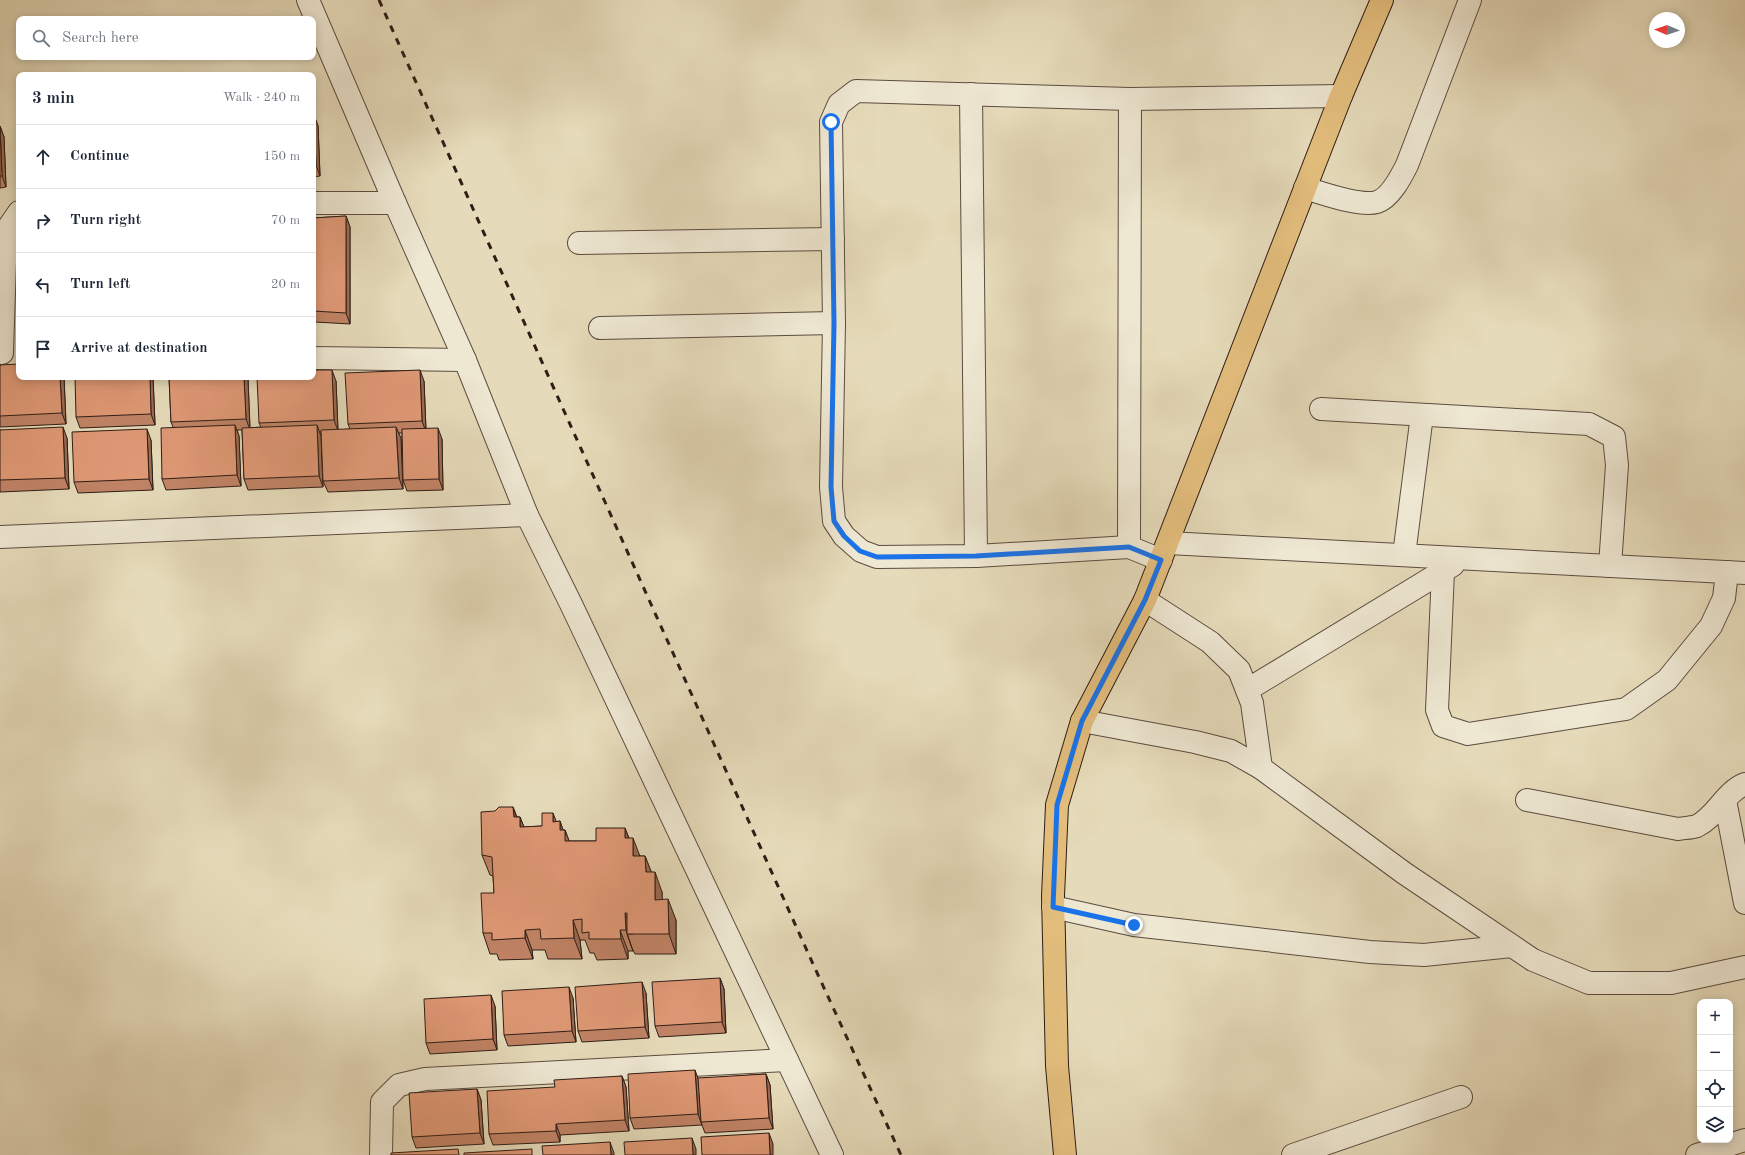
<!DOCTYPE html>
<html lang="en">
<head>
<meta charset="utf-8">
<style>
  body { margin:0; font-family:"Old Standard TT",serif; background:#f6f6f7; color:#1f2937 }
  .controls { position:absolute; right:12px; bottom:12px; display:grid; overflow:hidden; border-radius:8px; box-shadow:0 2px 10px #0003 }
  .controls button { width:36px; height:36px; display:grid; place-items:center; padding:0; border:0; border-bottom:1px solid #e0e1e3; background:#fff; color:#1f2937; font:20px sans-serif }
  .compass { position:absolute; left:1649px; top:12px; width:36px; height:36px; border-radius:50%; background:#fff; box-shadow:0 2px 10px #0003; rotate:272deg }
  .stop { position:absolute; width:12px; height:12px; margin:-9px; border:3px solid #1a73e8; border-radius:50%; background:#fff }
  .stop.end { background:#1a73e8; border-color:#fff; box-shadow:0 1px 4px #0008 }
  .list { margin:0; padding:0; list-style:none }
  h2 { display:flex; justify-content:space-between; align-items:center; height:52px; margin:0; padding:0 16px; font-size:17px }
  h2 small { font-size:13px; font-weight:400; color:#747a83 }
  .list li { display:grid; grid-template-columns:26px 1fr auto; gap:12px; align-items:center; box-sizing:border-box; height:64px; padding:0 16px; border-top:1px solid #e0e1e3 }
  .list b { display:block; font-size:15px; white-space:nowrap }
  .list em { font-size:13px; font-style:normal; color:#747a83 }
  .icon { flex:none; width:22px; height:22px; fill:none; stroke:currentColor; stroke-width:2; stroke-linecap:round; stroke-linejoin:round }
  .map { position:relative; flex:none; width:1745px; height:1155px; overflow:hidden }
  .search { position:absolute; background:#fff; box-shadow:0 2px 10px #0003; left:16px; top:16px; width:300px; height:44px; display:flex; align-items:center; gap:10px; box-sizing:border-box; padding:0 14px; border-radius:8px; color:#747a83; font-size:15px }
  .panel { position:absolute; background:#fff; box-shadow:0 2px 10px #0003; left:16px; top:72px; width:300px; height:308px; border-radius:8px }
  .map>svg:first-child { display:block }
</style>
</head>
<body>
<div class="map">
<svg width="1745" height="1155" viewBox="0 0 1745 1155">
  <rect width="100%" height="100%" fill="#e5dab9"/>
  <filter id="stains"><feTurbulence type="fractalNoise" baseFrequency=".005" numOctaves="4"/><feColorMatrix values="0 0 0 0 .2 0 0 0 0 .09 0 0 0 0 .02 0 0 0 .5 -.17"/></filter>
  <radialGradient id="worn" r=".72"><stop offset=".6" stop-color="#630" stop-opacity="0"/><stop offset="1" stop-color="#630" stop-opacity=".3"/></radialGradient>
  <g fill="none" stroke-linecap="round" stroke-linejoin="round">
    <defs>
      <g id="minor">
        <polyline points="308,0 395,203 465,360 527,515 571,604 832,1155"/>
        <polyline points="971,94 976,556"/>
        <path d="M1305 188C1322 193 1360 207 1377 202 1390 198 1401 177 1407 165L1470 0"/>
        <polyline points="313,203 395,203"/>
        <polyline points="579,243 833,239"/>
        <polyline points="600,328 834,323"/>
        <polyline points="2,353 6,231 19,212"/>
        <polyline points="313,358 465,360"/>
        <polyline points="1321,409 1589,424 1614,437 1617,465 1610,566"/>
        <polyline points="0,537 527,515"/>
        <polyline points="1168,543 1745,573"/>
        <polyline points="1129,547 1130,99"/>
        <polyline points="1404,555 1422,415"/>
        <polyline points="1161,560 1129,547 976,556 877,557 861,551 844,536 834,521 831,487 834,323 831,122 839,104 856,91 1130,99 1341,96"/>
        <polyline points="1443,571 1437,710 1443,726 1468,734 1626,709 1667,680 1711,626 1724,598 1727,572"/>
        <polyline points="1145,600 1210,642 1239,670 1252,703 1261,768"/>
        <polyline points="1247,690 1453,565"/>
        <polyline points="1082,721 1195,742 1231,751 1261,768 1404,873 1533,960 1589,983 1671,983 1745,967"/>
        <path d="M1527 800 1678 829C1683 828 1691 828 1697 826 1716 817 1725 792 1745 784"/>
        <polyline points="1725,800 1745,903"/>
        <polyline points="1053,907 1134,925 1370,952 1424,955 1512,946"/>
        <polyline points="381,1155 382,1102 399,1085 425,1079 787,1060"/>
        <polyline points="1293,1155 1461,1097"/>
        <polyline points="1697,1155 1745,1140"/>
      </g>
      <polyline id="major" points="1065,1155 1057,1066 1053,896 1057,805 1082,721 1145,600 1341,96 1382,0"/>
    </defs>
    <use href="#minor" stroke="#5c4c3f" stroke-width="24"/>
    <use href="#major" stroke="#2f1d16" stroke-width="24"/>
    <use href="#minor" stroke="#eee7d2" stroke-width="22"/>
    <use href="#major" stroke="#e2bd7c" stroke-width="22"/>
    <polyline stroke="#2f1d16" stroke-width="3" stroke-dasharray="7 7" stroke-linecap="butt" points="379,0 813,964 901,1155"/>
  </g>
  <g fill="#c08365" stroke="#2f1d16">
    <polygon points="313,115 314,115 318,126 320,176 313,177"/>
    <polygon points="0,126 4,137 6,187 0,188"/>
    <polygon points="346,216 350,227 350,324 315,322 313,317 313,218"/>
    <polygon points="0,365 19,377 64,377 66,424 0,427"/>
    <polygon points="153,377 155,425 80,428 76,417"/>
    <polygon points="169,377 247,377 248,379 250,428 261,427 259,423 336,381 338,430 350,429 348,424 424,381 426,429 442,439 443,490 407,491 403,480 402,433 398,433 401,438 403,489 328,492 323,481 321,432 319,432 321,436 323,487 248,490 244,479 242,430 237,430 239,436 241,486 166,490 162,479 173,427 171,422"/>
    <polygon points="0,430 67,438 69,489 0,492"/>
    <polygon points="151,440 153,490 78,493 74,482"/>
    <polygon points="513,807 517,817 520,817 524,827 542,826 556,822 560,821 563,830 565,830 569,841 596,841 625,828 629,838 640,856 645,856 651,872 662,892 662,899 676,920 676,954 635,954 633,950 633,951 628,951 628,959 597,960 594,953 590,953 585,940 580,940 582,959 548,959 545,950 532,950 533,959 499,960 497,954 490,954 483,933 494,893 493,876 490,875 482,855 495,811"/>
    <polygon points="720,978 724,989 726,1033 659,1037 655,1026"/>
    <polygon points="646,993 649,1038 582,1042 578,1031"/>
    <polygon points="573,998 576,1042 508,1046 504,1035"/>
    <polygon points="495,1006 497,1050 430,1054 426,1043"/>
    <polygon points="766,1074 770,1085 773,1129 705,1133 702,1125 634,1129 630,1118 698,1079"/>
    <polygon points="622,1076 626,1087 629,1131 560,1135 560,1142 493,1145 489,1134 555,1087"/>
    <polygon points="477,1089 481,1100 484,1144 416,1148 412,1137"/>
  </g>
  <g fill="#9c6a52" stroke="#2f1d16">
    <polygon points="314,115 318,126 320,176 316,165"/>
    <polygon points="0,126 4,137 6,187 2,176"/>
    <polygon points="346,216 350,227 350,324 346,313"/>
    <polygon points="332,370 336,381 338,431 334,420"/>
    <polygon points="420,370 424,381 426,432 422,421"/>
    <polygon points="60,377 64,377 66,424 62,413"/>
    <polygon points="150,377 153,377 155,425 151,414"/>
    <polygon points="244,377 247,377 248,379 250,430 246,419"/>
    <polygon points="235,425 239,436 241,486 237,475"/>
    <polygon points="317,425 321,436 323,487 319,476"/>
    <polygon points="63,427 67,438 69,489 65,478"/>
    <polygon points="396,427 401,438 403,489 399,478"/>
    <polygon points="438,428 442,439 443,490 439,479"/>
    <polygon points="147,429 151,440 153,490 149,479"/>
    <polygon points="513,807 520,826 520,817 528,838 514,817"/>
    <polygon points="553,813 561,834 553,822"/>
    <polygon points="560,821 565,836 565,830 573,851 573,862 560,830"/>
    <polygon points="625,828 632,848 625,838"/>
    <polygon points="633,838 641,859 633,856"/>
    <polygon points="645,856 653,876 646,872"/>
    <polygon points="655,872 662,892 663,920 655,900"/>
    <polygon points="668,899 676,920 676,954 669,934"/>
    <polygon points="625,913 633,934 627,934 633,951 626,930"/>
    <polygon points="573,920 580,940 582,959 574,938"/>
    <polygon points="525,930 532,950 533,959 525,938"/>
    <polygon points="620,930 628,951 628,959 621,939"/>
    <polygon points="720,978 724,989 726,1033 722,1022"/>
    <polygon points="642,982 646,993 649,1038 645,1027"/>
    <polygon points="569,987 573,998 576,1042 572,1031"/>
    <polygon points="491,995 495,1006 497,1050 493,1039"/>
    <polygon points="695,1070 699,1081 701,1122 702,1125 698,1114"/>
    <polygon points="766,1074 770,1085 773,1129 769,1118"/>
    <polygon points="622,1076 626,1087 629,1131 625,1120"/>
    <polygon points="477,1089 481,1100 484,1144 480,1133"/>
    <polygon points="556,1124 560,1135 560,1142 556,1131"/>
    <polygon points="769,1133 773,1144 773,1155 770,1155"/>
    <polygon points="692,1138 696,1149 696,1155 693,1155"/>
    <polygon points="610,1142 614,1153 614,1155 611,1155"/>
  </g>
  <g fill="#df9875" stroke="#2f1d16">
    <polygon points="313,115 314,115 316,165 313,165"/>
    <polygon points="0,127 2,176 0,176"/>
    <polygon points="346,216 346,313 313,311 313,218"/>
    <polygon points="19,364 19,377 60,377 62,413 0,416 0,365"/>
    <polygon points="313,370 332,370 334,420 259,423 257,377 313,377"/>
    <polygon points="420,370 422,421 348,424 345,373"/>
    <polygon points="75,377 150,377 151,414 76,417"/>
    <polygon points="169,377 244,377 246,419 171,422"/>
    <polygon points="235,425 237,475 162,479 161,428"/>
    <polygon points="317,425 319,476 244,479 242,428"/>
    <polygon points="63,427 65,478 0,480 0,430"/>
    <polygon points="396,427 399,478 323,481 321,430"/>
    <polygon points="438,428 439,479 403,480 402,429"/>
    <polygon points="147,429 149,479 74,482 72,432"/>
    <polygon points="499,807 513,807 514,817 520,817 520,827 542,826 542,813 553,813 553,822 560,821 560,830 565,830 565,841 596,841 596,828 625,828 625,838 633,838 633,856 645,856 646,872 655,872 655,900 668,899 669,934 627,934 627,913 625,913 626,930 620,930 621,939 589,939 589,932 582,933 582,919 573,920 574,938 541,939 540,929 525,930 525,938 492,940 492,933 483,933 481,893 494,893 492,857 482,855 481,812 495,811"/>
    <polygon points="720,978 722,1022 655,1026 652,982"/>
    <polygon points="642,982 645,1027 578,1031 575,987"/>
    <polygon points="569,987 572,1031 504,1035 502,991"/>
    <polygon points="491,995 493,1039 426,1043 424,999"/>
    <polygon points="695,1070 698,1114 630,1118 628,1074"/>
    <polygon points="766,1074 769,1118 701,1122 698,1078"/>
    <polygon points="622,1076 625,1120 556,1124 556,1131 489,1134 487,1091 555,1087 554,1080"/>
    <polygon points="477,1089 480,1133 412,1137 409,1093"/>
    <polygon points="769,1133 770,1155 702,1155 701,1137"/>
    <polygon points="692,1138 693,1155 625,1155 624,1142"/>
    <polygon points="610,1142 611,1155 543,1155 542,1146"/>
    <polygon points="458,1149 459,1155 391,1155 391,1153"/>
    <polygon points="532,1149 532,1155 464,1155 464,1153"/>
  </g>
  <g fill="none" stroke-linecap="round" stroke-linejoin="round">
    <polyline stroke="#1a73e8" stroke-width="5" points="831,122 834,323 831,487 834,521 844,536 860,551 877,557 976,556 1129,547 1161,560 1145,600 1082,721 1057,805 1053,907 1134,925"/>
  </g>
  <rect width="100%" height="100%" filter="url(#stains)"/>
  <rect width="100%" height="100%" fill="url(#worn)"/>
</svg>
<div class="controls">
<button>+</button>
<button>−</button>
<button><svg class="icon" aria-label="locate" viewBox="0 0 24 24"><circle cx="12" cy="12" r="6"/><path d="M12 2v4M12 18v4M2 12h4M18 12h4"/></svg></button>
<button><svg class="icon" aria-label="layers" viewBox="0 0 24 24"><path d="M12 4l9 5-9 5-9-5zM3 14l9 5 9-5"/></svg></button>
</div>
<svg class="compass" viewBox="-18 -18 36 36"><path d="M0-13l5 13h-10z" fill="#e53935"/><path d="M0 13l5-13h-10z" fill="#747a83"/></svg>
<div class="stop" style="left:831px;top:122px"></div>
<div class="stop end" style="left:1134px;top:925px"></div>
<div class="search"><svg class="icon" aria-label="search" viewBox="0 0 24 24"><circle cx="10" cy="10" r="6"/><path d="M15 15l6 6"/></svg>Search here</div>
<section class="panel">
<h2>3 min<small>Walk · 240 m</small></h2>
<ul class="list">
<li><svg class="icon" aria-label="ahead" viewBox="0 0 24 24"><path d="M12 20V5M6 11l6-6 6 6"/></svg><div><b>Continue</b></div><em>150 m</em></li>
<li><svg class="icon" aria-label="right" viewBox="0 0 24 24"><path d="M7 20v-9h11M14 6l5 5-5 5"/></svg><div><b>Turn right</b></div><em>70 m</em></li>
<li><svg class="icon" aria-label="left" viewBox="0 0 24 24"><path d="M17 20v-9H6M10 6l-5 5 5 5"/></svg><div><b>Turn left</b></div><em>20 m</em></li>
<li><svg class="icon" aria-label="arrive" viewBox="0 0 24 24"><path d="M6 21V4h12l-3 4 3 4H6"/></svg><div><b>Arrive at destination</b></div></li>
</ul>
</section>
</div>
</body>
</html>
